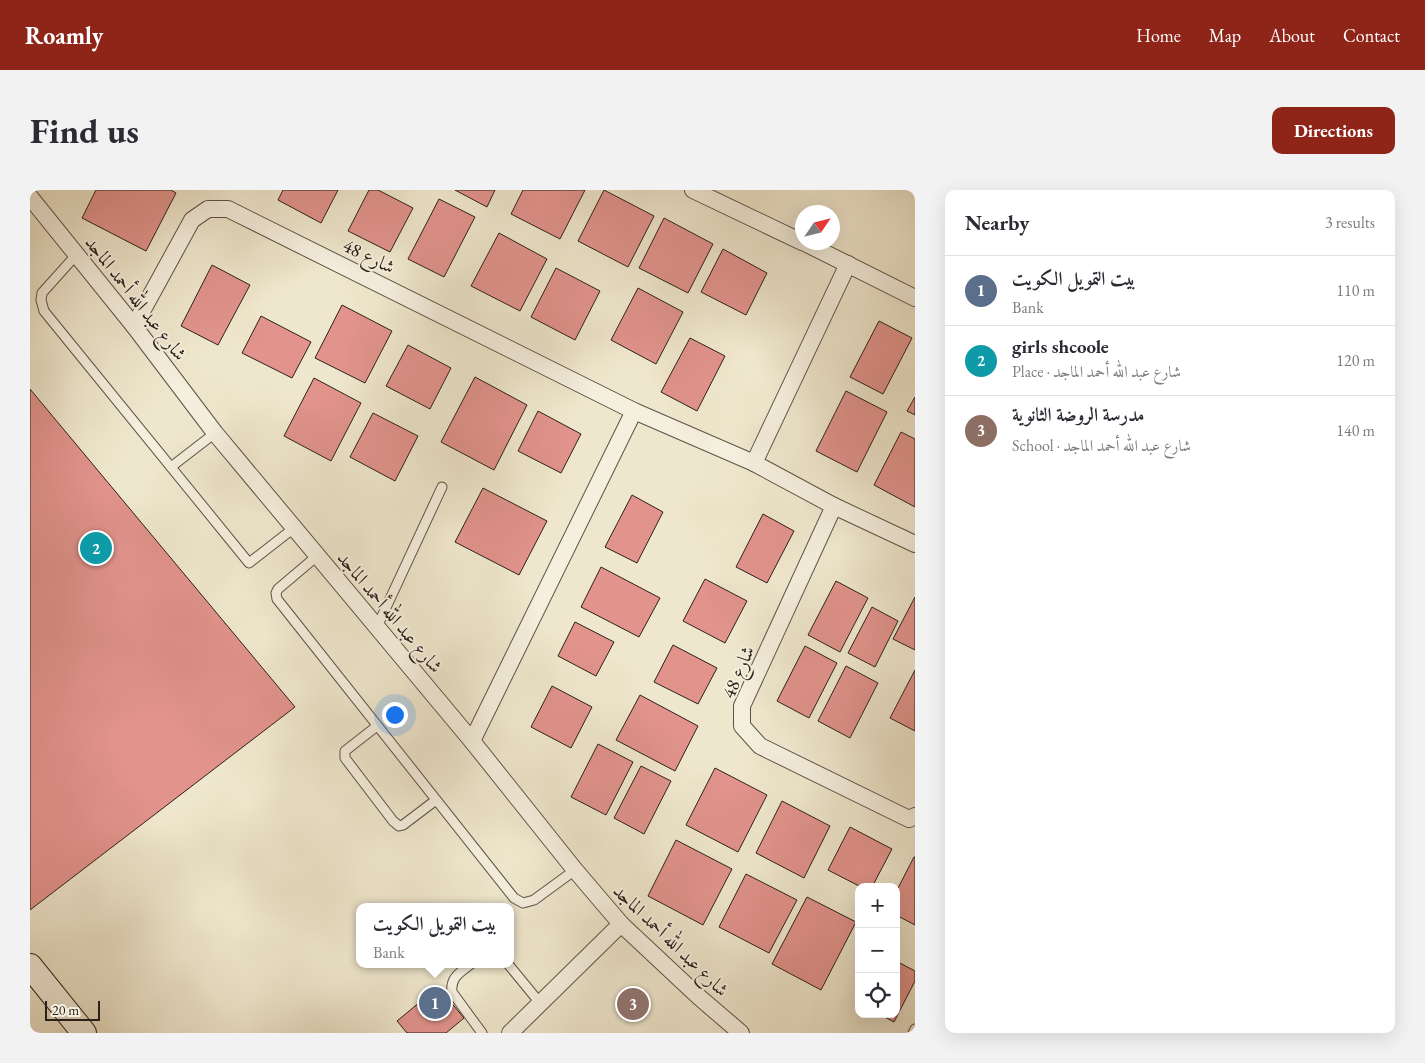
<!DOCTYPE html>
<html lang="en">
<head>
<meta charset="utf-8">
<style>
  body { margin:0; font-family:"EB Garamond",Amiri,serif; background:#f2f2f3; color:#2b2b33 }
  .controls { position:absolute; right:15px; bottom:15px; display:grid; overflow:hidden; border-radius:10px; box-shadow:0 5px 20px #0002 }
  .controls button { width:45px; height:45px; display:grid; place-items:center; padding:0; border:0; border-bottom:1px solid #e1e1e2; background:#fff; color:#2b2b33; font:25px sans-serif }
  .compass { position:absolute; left:765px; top:15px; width:45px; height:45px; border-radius:50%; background:#fff; box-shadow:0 5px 20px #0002; rotate:55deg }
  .scale { position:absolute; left:15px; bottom:12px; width:55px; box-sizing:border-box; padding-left:5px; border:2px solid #2c201a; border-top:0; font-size:14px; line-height:18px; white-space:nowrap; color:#2c201a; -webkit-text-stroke:4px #f5efde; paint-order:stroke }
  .you { position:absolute; left:364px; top:524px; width:18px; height:18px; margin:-12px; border:4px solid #fff; border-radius:50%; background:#1a73e8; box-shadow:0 0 0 8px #1a73e833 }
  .badge { display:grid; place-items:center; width:32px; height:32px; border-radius:50%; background:#8f2418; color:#fff; font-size:16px; font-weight:700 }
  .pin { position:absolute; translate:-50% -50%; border:2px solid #fff; box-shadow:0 1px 5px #0006 }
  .popup { position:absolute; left:326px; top:713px; width:158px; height:65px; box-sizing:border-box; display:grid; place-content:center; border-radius:10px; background:#fff; filter:drop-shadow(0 1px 4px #0005); font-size:16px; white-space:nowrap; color:#7c7c81 }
  .popup b { font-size:19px; color:#2b2b33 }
  .popup::after { content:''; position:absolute; left:50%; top:100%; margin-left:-10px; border:10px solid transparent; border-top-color:#fff }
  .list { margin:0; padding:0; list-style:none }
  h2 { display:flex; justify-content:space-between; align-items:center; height:65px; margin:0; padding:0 20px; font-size:21px }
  h2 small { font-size:16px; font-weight:400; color:#7c7c81 }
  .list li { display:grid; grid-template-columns:32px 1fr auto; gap:15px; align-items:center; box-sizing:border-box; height:70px; padding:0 20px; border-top:1px solid #e1e1e2 }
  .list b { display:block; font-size:19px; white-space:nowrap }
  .list p { margin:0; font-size:16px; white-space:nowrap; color:#7c7c81 }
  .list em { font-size:16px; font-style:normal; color:#7c7c81 }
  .icon { flex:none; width:28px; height:28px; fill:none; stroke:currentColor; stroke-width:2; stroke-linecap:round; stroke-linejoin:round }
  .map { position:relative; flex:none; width:885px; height:843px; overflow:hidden; border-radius:10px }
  header { display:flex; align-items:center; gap:30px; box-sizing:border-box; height:70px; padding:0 25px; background:#8f2418; color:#fff }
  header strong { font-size:24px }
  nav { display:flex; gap:28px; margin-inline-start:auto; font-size:18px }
  .intro { display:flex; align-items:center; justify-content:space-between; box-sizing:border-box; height:120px; padding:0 30px }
  h1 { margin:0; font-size:35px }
  .button { padding:12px 22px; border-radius:10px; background:#8f2418; color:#fff; font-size:18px; font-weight:700 }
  main { display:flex; gap:30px; padding:0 30px }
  aside { flex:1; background:#fff; border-radius:10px; box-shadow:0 5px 20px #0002 }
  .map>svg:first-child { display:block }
</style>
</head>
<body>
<header>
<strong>Roamly</strong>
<nav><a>Home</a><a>Map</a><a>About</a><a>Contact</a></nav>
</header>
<div class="intro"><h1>Find us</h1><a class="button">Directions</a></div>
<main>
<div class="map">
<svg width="885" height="843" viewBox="0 0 885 843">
  <rect width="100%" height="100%" fill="#efe7cd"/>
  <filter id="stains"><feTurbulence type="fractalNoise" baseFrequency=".004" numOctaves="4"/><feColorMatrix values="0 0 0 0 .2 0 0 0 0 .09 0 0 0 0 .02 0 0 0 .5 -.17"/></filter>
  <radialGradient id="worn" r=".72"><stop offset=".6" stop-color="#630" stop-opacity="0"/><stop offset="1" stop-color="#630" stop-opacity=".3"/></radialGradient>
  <g fill="#e1938c" stroke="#2c201a">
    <polygon points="66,0 141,0 146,3 116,61 52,28"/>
    <polygon points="253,0 308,0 291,33 248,10"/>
    <polygon points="339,0 348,0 383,18 360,62 318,41"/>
    <polygon points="425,0 465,0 457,17"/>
    <polygon points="493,0 555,0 530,49 481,24"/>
    <polygon points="574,0 624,26 598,77 548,51"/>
    <polygon points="409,9 445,27 414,87 378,69"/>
    <polygon points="634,28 683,54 658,103 609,78"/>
    <polygon points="469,43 517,69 490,121 441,96"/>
    <polygon points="693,59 737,83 716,125 671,102"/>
    <polygon points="182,75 220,95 188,155 151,136"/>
    <polygon points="526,78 570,101 545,150 501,127"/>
    <polygon points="608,98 653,122 626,174 581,150"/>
    <polygon points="312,115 362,141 335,193 285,168"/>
    <polygon points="231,126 281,152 262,188 212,163"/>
    <polygon points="849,131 882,148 853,204 820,187"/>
    <polygon points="660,148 695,166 667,221 631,202"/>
    <polygon points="378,155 421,178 400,219 356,196"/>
    <polygon points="445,187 497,215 464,280 411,252"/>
    <polygon points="284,188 331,213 301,271 254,246"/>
    <polygon points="0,199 265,517 0,720"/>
    <polygon points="816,201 857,222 827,282 786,261"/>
    <polygon points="885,207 885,225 877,221"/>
    <polygon points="508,221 551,244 531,283 488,261"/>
    <polygon points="343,223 388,246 365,291 320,267"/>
    <polygon points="871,242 885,249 885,317 844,295"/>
    <polygon points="453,298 517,331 489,385 425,352"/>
    <polygon points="602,305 633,322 607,373 575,357"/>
    <polygon points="733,324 764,341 737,393 706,377"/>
    <polygon points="571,377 630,408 609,447 551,417"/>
    <polygon points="675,389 717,411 695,453 653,431"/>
    <polygon points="806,391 838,408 810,462 778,445"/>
    <polygon points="885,407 885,460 863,449"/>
    <polygon points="842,417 868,431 845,477 818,463"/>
    <polygon points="545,432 584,452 566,486 528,466"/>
    <polygon points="643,455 687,478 668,514 624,492"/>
    <polygon points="775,456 807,473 779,528 747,511"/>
    <polygon points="816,476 848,493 820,548 788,531"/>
    <polygon points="885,480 885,541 860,528"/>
    <polygon points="522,496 562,517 541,558 501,537"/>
    <polygon points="610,505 668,536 645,581 586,550"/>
    <polygon points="568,554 603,572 576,625 541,607"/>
    <polygon points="611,576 641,591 614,644 584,628"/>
    <polygon points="685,578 737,605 708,662 656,635"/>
    <polygon points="752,611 800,636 774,688 726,663"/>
    <polygon points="820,637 862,659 842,697 831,697 798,680"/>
    <polygon points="646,650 702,679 673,735 618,706"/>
    <polygon points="884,667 885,667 885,735 866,725 866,702"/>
    <polygon points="716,684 767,710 739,763 689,737"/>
    <polygon points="777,707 826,732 791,800 742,774"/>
    <polygon points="866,771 885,781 885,791 864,832 849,824 866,824"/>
    <polygon points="408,797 434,828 416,843 377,843 367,831"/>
  </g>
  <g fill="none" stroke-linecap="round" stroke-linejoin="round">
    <defs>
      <g id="service">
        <polyline points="47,64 12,103 11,110 14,121 219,373 264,338"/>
        <polyline points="141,277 185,243"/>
        <polyline points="287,366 248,399 246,403 247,409 484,708 493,713 504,710 545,680"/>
        <polyline points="347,437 412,297"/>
        <polyline points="347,536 315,561 315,568 363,631 369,636 373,635 406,610"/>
        <path d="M441 774C431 782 420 787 422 802L452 843"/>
        <polyline points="478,774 510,813"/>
        <polyline points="883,843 885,839"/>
      </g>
      <g id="minor">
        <polyline points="663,0 772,52"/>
        <polyline points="0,7 104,136 185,243 442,551 545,680 591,734 669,807 711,843"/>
        <polyline points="773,52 885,108"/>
        <polyline points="104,136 162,30 178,19 198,19 604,221 724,273 804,316 885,354"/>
        <polyline points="724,273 818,74"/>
        <polyline points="804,316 712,516 712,536 730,556 879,629 885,626"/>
        <polyline points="442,551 604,221"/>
        <polyline points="480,843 591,734"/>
      </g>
      <polyline id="secondary" points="0,776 54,843"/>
    </defs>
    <use href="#service" stroke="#5d5247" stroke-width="11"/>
    <use href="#minor" stroke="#5d5247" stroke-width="18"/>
    <use href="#secondary" stroke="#2c201a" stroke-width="26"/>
    <use href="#service" stroke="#f5efde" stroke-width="9"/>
    <use href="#minor" stroke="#f5efde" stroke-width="16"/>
    <use href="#secondary" stroke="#f5efde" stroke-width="24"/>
  </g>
  <g text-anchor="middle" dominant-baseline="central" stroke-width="4" stroke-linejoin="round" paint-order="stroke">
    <g font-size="19" fill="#2c201a" stroke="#f5efde">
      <text transform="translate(339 66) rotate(26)">شارع 48</text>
      <text transform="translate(106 108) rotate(52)">شارع عبد الله أحمد الماجد</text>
      <text transform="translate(360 422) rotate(50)">شارع عبد الله أحمد الماجد</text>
      <text transform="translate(708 482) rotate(-67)">شارع 48</text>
      <text transform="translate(641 750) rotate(44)">شارع عبد الله أحمد الماجد</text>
    </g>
  </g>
  <rect width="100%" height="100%" filter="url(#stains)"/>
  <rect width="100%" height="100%" fill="url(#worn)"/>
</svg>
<div class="controls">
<button>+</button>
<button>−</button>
<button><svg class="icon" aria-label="locate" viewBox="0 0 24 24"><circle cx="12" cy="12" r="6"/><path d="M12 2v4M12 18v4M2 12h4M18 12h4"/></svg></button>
</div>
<svg class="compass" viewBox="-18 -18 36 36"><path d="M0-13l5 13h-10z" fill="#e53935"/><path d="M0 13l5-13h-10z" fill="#7c7c81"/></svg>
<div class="scale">20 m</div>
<div class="you"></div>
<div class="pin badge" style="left:405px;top:813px;background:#5c6f8a">1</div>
<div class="popup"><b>بيت التمويل الكويت</b>Bank</div>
<div class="pin badge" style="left:66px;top:358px;background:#0f9aa8">2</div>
<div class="pin badge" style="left:603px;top:814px;background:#8d6e63">3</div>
</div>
<aside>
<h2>Nearby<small>3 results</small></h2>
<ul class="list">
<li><span class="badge" style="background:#5c6f8a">1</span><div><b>بيت التمويل الكويت</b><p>Bank</p></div><em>110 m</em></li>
<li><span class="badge" style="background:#0f9aa8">2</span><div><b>girls shcoole</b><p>Place · شارع عبد الله أحمد الماجد</p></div><em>120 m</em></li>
<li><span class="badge" style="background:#8d6e63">3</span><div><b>مدرسة الروضة الثانوية</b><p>School · شارع عبد الله أحمد الماجد</p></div><em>140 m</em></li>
</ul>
</aside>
</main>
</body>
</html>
